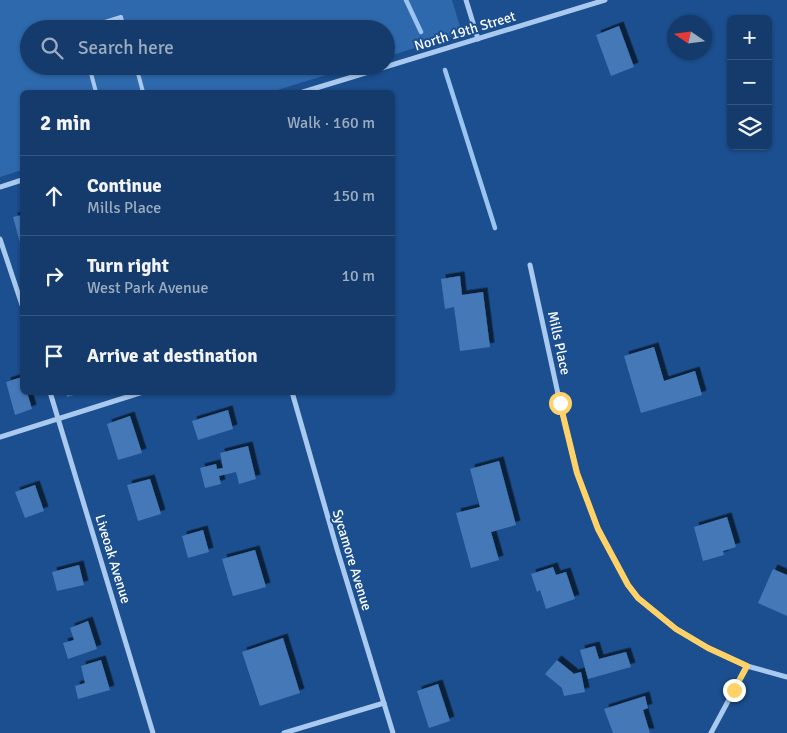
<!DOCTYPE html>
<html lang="en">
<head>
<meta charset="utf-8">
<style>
  body { margin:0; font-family:Signika,sans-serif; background:#1d4271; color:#f1f3f6 }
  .controls { position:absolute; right:15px; top:15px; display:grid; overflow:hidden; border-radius:8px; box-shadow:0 1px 4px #0004 }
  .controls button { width:45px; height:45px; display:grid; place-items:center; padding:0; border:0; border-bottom:1px solid #33557e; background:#143b6b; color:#f1f3f6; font:25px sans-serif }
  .compass { position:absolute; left:667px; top:15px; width:45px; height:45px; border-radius:50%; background:#143b6b; box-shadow:0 1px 4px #0004; rotate:283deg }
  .stop { position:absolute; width:15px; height:15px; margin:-11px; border:4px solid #ffd166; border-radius:50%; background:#fff }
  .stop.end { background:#ffd166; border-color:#fff; box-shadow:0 1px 5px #0008 }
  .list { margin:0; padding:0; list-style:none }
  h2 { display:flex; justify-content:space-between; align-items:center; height:65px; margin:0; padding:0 20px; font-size:21px }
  h2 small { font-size:16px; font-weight:400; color:#9dadc1 }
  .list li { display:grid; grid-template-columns:32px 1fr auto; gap:15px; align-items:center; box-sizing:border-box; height:80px; padding:0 20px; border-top:1px solid #33557e }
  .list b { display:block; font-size:19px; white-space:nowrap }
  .list p { margin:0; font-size:16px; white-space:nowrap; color:#9dadc1 }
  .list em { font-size:16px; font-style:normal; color:#9dadc1 }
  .icon { flex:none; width:28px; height:28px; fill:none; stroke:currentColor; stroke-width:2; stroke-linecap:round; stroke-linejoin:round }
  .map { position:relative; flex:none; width:787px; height:733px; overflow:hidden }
  .search { position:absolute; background:#143b6b; box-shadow:0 1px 4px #0004; left:20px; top:20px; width:375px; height:55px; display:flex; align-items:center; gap:12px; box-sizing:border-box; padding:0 18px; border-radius:28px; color:#9dadc1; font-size:19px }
  .panel { position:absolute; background:#143b6b; box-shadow:0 1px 4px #0004; left:20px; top:90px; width:375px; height:305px; border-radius:8px }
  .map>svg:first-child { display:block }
</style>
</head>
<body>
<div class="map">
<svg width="787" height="733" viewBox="0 0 787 733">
  <defs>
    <filter id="shadow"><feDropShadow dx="4.5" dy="-4.5" stdDeviation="0" flood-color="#0009"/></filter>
  </defs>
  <rect width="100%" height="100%" fill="#1b4f8f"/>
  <polygon fill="#2e69ad" points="0,0 452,0 462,33 386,57 386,29 29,29 29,66 355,66 271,92 22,92 22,170 0,177"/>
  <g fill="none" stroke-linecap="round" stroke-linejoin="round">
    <g stroke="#9cc4f0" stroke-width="4.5">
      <polyline points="406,0 421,32"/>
      <polyline points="445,70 495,228"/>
    </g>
  </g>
  <g fill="#4478b7" filter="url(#shadow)">
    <polygon points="619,26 634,67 611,76 596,35"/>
    <polygon points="22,215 22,250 13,217"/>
    <polygon points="460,276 462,295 483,292 490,347 460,351 454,307 445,309 441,279"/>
    <polygon points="654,347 664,381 695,371 702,395 641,413 624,356"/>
    <polygon points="22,377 22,392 27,392 32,409 15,415 6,382"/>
    <polygon points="66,392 81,392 81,393 67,397"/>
    <polygon points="228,410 233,429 198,440 192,421"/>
    <polygon points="130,416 142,453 118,460 107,424"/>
    <polygon points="248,446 256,479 239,484 236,472 219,476 221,484 205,488 200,468 216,464 217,469 223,468 220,453"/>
    <polygon points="499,461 516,525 491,532 499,560 471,568 456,513 480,507 470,469"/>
    <polygon points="150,479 161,514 138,521 127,485"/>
    <polygon points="35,485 44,511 25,518 15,492"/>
    <polygon points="727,517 736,547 723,551 724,555 703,561 694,527"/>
    <polygon points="203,530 209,552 188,558 182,536"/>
    <polygon points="255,550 266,587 233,596 222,559"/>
    <polygon points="79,565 84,585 57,591 52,572"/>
    <polygon points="553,567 556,575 566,572 575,599 546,609 540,590 537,592 531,574"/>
    <polygon points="773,569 787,575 787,616 758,603"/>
    <polygon points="88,621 97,649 68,659 63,643 74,640 70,628"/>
    <polygon points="283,638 300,693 260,706 242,652"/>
    <polygon points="595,646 599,659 626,652 631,667 588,679 580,650"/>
    <polygon points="101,660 110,690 78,699 75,686 85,683 81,666"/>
    <polygon points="557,660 573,673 573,674 581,672 585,692 564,696 562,688 545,674"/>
    <polygon points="438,684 450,721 429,728 417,691"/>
    <polygon points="645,696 648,708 643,710 650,733 613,733 604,709"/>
  </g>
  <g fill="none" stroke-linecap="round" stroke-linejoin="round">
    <g stroke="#a9c9ee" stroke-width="4">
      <polyline points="82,29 121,17 124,29"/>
      <polyline points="89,66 96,92"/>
      <polyline points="136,66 143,92"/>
    </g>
    <g stroke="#a9c9ee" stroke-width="5">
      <polyline points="466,0 478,39"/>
      <polyline points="303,92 605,0"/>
      <polyline points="0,187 22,180"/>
      <polyline points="0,239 22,305"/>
      <polyline points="530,265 560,403 577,473 598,529 628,585 638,598 676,629 708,648 747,666 787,677"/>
      <polyline points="50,392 153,733"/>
      <polyline points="292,392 337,549 393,733"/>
      <polyline points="0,437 143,392"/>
      <polyline points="284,733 384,703"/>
      <polyline points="711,733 747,666"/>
    </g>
  </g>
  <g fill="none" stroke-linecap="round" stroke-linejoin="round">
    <polyline stroke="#ffd166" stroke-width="6" points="560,403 577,473 598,529 628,585 638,598 676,629 708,648 747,666 734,690"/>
  </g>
  <g text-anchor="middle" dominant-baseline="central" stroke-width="4" stroke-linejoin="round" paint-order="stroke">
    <g font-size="14" fill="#fff" stroke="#1b4f8f">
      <text transform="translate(465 31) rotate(-17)">North 19th Street</text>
      <text transform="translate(559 343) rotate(78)">Mills Place</text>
      <text transform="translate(113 559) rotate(73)">Liveoak Avenue</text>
      <text transform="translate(352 560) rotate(73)">Sycamore Avenue</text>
    </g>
  </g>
</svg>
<div class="controls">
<button>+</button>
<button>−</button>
<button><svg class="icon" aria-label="layers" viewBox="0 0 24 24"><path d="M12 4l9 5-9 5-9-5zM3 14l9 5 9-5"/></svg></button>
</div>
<svg class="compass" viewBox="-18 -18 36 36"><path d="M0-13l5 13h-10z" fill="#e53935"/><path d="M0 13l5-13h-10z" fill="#9dadc1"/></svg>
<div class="stop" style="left:560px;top:403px"></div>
<div class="stop end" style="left:734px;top:690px"></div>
<div class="search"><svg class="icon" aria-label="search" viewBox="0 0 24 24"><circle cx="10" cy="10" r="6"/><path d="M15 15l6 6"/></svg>Search here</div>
<section class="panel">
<h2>2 min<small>Walk · 160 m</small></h2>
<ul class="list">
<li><svg class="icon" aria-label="ahead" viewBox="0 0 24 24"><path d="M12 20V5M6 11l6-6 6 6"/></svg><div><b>Continue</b><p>Mills Place</p></div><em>150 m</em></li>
<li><svg class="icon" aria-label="right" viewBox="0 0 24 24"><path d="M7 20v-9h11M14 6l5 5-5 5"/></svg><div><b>Turn right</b><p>West Park Avenue</p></div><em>10 m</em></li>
<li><svg class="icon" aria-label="arrive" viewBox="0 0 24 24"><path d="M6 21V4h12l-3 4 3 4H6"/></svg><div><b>Arrive at destination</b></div></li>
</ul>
</section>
</div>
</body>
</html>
